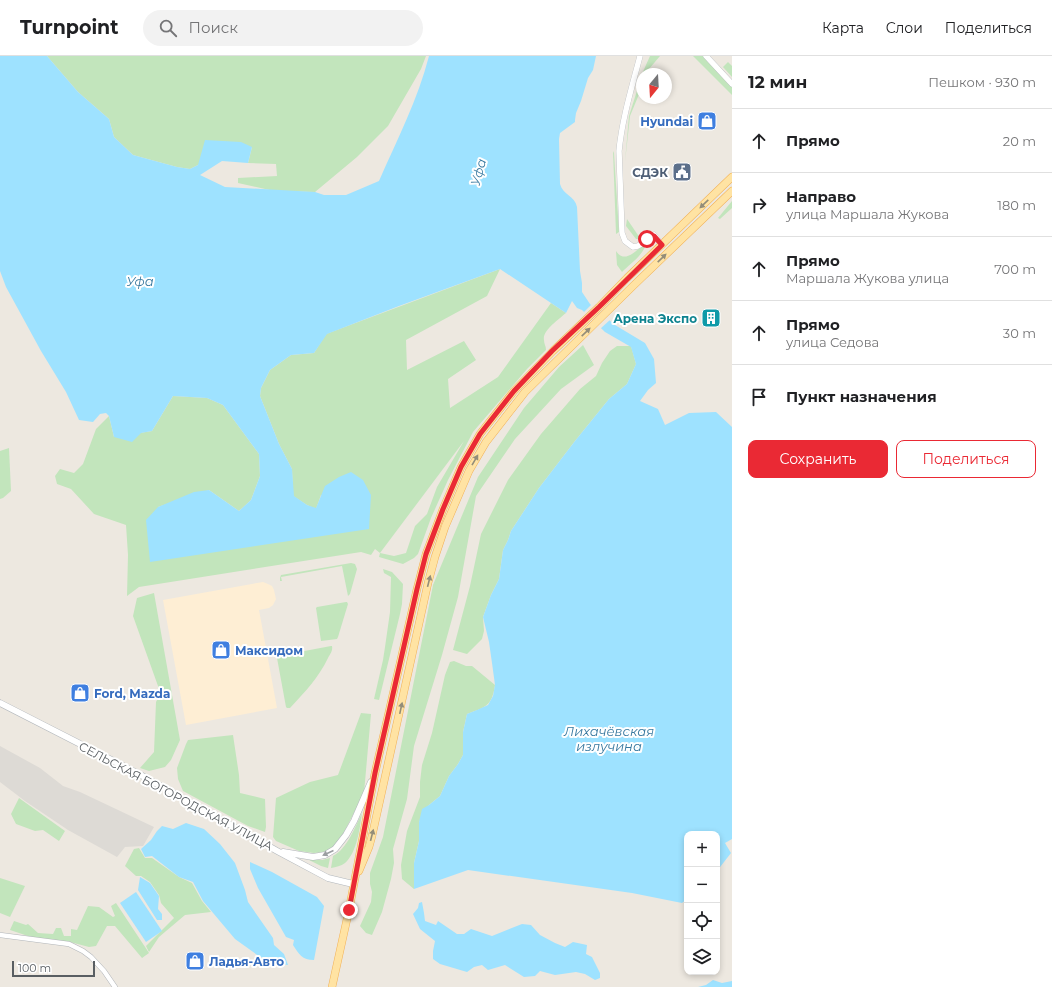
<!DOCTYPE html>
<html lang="ru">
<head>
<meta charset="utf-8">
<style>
  body { margin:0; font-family:Montserrat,sans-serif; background:#f2f2f2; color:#202124 }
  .controls { position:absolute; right:12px; bottom:12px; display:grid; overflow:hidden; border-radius:8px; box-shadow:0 2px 6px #0003 }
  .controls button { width:36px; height:36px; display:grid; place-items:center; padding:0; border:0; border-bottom:1px solid #e0e0e0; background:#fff; color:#202124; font:20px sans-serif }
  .compass { position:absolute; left:636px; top:12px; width:36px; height:36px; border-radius:50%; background:#fff; box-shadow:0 2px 6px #0003; rotate:198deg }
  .scale { position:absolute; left:12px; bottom:10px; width:83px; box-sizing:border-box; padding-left:4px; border:2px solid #595e62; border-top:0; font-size:11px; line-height:14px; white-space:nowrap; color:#595e62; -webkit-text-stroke:3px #fff; paint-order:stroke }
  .stop { position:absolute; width:12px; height:12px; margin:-9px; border:3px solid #ea2934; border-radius:50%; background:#fff }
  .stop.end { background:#ea2934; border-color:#fff; box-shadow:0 1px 4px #0008 }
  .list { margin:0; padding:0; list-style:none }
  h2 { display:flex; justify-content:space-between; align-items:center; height:52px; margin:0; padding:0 16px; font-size:17px }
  h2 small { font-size:13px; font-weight:400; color:#757577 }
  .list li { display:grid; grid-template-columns:26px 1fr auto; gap:12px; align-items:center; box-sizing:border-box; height:64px; padding:0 16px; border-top:1px solid #e0e0e0 }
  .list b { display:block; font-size:15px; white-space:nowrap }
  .list p { margin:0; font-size:13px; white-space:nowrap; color:#757577 }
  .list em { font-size:13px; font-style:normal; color:#757577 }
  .actions { display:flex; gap:8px; padding:12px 16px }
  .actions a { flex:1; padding:9px 0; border:1px solid #ea2934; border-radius:8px; text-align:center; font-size:14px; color:#ea2934 }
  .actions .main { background:#ea2934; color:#fff }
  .icon { flex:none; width:22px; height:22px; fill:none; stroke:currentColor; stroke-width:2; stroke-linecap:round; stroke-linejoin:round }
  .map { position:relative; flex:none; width:732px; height:931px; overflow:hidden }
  header { display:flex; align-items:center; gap:24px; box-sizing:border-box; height:56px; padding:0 20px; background:#fff; border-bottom:1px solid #e0e0e0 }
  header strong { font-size:19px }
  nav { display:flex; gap:22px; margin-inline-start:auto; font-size:14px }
  .search { width:280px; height:36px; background:#f2f2f2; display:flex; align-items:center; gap:10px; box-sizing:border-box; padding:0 14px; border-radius:22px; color:#757577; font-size:15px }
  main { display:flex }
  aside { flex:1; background:#fff }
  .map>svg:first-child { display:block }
</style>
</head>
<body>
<header>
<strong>Turnpoint</strong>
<div class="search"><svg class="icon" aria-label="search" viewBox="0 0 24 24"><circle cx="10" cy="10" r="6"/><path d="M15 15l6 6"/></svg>Поиск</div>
<nav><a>Карта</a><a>Слои</a><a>Поделиться</a></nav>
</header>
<main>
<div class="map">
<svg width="732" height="931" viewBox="0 0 732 931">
  <rect width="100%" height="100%" fill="#ede8e0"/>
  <polygon fill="#feeed4" points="263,526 268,528 272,530 274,534 276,543 273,549 269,552 259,554 277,652 186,669 163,544"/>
  <polygon fill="#dddad5" points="0,690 40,712 63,730 80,736 154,771 143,790 125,791 117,801 68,774 25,745 0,726"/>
  <g fill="#c2e5bc" fill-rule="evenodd">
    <polygon points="47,0 426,0 421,13 388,70 357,101 315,136 274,135 238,127 238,122 277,120 276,108 248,107 252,91 198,109 190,113 177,111 133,99 114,81 109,63 78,36"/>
    <polygon points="650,0 660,0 649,13 647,18 642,18"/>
    <polygon points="693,0 703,0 732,30 732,39"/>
    <polygon points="728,6 732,10 732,21 723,11"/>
    <polygon points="642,19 642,31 630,60 625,106 629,60"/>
    <polygon points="613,95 614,97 619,176 616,178"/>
    <polygon points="732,145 732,152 720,163 718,162"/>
    <polygon points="627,163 640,182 638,183 636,183 626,170"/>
    <path d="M646 186C646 197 630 208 622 216L617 209 616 195C625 209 638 193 646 186Z"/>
    <path d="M500 213 487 240 406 284 407 314 464 285 476 304 448 323 450 352 498 321 551 247 566 257C559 263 542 275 544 284 544 288 546 290 546 294L527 313 473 376 448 424 431 462 418 498 414 502 403 508 379 501 380 497 375 493 371 499 361 496 139 531 127 540 128 499 126 469 94 458 71 433 57 428 55 420 60 413 74 417 83 408 96 373 109 360 114 381 152 375 173 340 207 342 223 349 259 398 260 420 251 444 239 455 209 434 158 451 369 473 321 439 316 453 307 449 293 440 292 413 279 388 260 340 261 332 270 314 291 299 314 297 326 278ZM464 385 437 431 427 458 415 470 406 497 394 500 380 497Z"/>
    <polygon points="583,289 594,309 561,333 515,383 476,440 458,541 442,599 414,690 407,743 393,793 394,807 391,823 382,856 372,879 366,877 360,870 371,846 372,836 370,828 370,817 383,781 433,529 478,421 524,352 559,311"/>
    <polygon points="617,290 631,290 636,308 627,328 609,343 575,385 539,432 511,475 508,484 503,494 499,523 491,539 483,561 484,575 482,583 467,598 453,594 470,530 481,478 508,424 541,378 580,333 596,320 602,307 610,295"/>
    <polygon points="9,392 11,435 3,442 0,443 0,395"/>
    <polygon points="351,507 355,508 357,513 350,538 348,540 342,510 281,521 282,525 280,525 280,522 281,519"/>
    <polygon points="383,513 392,516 403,528 402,548 400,558 379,644 374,643 383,604 385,591 390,556 391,521 384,517"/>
    <polygon points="154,537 180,684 171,704 165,711 149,715 140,712 154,696 156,646 159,640 158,630 133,560 137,542"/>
    <polygon points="346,546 347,546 348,548 338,581 337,583 321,585 316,552 317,551"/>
    <path d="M331 590H332C333 595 330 598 328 602 319 621 305 636 290 652H287L286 651 277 602 278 600Z"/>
    <path d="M454 605 466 610H472L495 629C492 650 486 651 467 658L463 676V699L458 708 449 720 440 740 429 749 419 766V785L414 807V833L402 823 401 809 407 775 420 741V726L422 709 432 677 445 619 450 606Z"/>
    <polygon points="361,657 371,658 364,737 338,788 325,796 314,797 299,795 276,785 273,781 276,742 310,726 338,719"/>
    <polygon points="233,679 239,719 240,737 265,743 266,771 265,776 248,770 183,735 178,723 177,712 186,688 188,684"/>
    <polygon points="19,742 65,775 59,785 43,774 35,775 16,768 11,758"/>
    <path d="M362 757C360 771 357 797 345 807 341 810 336 811 331 812L333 800C347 793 355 771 362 757Z"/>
    <polygon points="139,792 145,802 152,802 179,821 192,827 202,845 211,856 185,859 159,881 149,896 146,890 174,862 161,847 159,839 150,826 141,820 136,820 125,810 134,793"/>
    <polygon points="330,802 328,812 321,810 309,804 322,804"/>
    <polygon points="0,822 25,830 10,861 0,857"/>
    <polygon points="116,847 149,897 142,902 115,870 107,870 96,890 89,891 70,886 31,881 10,874 14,865 26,869 28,868 38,877 53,878 56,872 61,872 64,880 71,880 71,873 77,874 88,850 99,851 113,861 115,860 111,850"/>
  </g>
  <g fill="#9ee2ff">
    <path d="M0 0H47L78 36 109 63 114 81 133 99 177 111 190 113 198 109 205 84 241 86 252 91 248 107 222 105 200 119 225 131 315 136 324 139H346L379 125C397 84 418 43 429 0H596L593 14 588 22 581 45 576 57 575 64V66L560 77 559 83 560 128C563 139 575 140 577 151L580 215 582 227V236L590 248 615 269 645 287 654 303 656 327 648 334 640 345 658 353 665 369 689 357 716 356 732 371V783L725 787 731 797 717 815V778H687V843L682 847 632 837 468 814 414 833V807L419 785V766L422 753 429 749 440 740 449 720 458 708 463 699V676L467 658 477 654 488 649 493 640 495 629 492 607 489 586 483 561 491 539 499 523 503 494 508 484 511 475 539 432 575 385 609 343 627 328 636 308 631 291 605 276 582 254 577 252 572 245 566 257 500 213 399 250 327 278 314 297 291 299 270 314 261 332 260 340 279 388 292 413 294 440 307 449 316 452 325 430 339 421 351 416 363 424 371 439 369 473 150 506 146 464 158 451 194 436 209 434 239 455 251 444 260 420 259 398 223 349 207 342 173 340 152 375 141 377 132 386 114 381 109 360 106 357 100 358 93 366 79 364 66 336 41 295 6 231 0 215Z"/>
    <polygon points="186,767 204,773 220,788 235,807 245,834 248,846 273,882 274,889 284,898 288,909 279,908 260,901 235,883 203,845 193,826 179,821 152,800 145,801 141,793 151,784 157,775 162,770 173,773"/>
    <path d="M250 806 272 816 317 841 324 850 314 904C302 904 299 898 293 889L294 884 286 881 258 832 250 813Z"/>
    <polygon points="140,821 150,827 159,840 158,853 162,858 162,864 157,864 138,834"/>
    <polygon points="136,836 162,875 146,886 120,847"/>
    <polygon points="422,846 424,857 425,865 436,869 438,865 457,878 464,878 471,873 492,880 522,868 531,869 540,879 555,887 565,891 573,886 587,889 586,898 592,901 600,917 600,922 595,924 585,918 576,916 555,919 540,915 535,920 524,921 505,909 488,914 482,909 474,911 467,916 440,908 433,903 433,895 435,885 420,873 413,858 418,852 419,847"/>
    <polygon points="713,924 722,927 732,925 732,931 698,931 706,929"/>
  </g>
  <polygon fill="#ede8e0" points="593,247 611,263 600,273 583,257"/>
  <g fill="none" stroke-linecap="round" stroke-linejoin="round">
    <defs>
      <polyline id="minor" points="0,879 69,888 83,895 91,901 104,915 115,931"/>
      <g id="tertiary">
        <path d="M640 0C632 31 622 63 619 95L622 177 625 185 633 191 638 190 654 179 662 189"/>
        <polyline points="706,0 732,28"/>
      </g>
      <g id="secondary">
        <polyline points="0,647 139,718 279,796 328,822 353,828"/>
        <polyline points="283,796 313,801 325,799 335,793 346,779 354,765 371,726"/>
      </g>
      <g id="primary">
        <polyline points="359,815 369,791 372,780 428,527 435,501 445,471 469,415 486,386 525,336 634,229 732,135"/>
        <polyline points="332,931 349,854 375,717 417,533 426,498 443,453 461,411 480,378 514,335 553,295 599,251 627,222 732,121"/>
      </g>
    </defs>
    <use href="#minor" stroke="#b1b5b9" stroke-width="5.5"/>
    <use href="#tertiary" stroke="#b1b5b9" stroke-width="6"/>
    <use href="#secondary" stroke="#b2b7bc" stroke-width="7"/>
    <use href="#primary" stroke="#f2b054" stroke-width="8"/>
    <use href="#minor" stroke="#fff" stroke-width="4.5"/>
    <use href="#tertiary" stroke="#fff" stroke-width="5.5"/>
    <use href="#secondary" stroke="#fff" stroke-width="6"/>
    <use href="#primary" stroke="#ffe3a3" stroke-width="7"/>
  </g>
  <defs><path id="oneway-solid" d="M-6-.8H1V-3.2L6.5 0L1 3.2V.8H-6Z"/></defs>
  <g fill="#938d79">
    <use href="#oneway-solid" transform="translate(704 148) rotate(136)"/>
    <use href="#oneway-solid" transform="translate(662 202) rotate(-44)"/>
    <use href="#oneway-solid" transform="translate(586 276) rotate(-44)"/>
    <use href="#oneway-solid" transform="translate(475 404) rotate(-60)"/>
    <use href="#oneway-solid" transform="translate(429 525) rotate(-76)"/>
    <use href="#oneway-solid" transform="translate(401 652) rotate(-78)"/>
    <use href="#oneway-solid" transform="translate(372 779) rotate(-76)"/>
  </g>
  <use fill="#9b9ea1" href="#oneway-solid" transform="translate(328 797) rotate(156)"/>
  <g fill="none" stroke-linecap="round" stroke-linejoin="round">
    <polyline stroke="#ea2934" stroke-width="5" points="349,854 375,717 417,533 426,498 443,453 461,411 480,378 514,335 552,295 599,251 662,189 654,180 647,183"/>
  </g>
  <defs>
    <symbol id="shop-square" viewBox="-11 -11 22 22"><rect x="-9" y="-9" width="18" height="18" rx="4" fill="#3f7fe0" stroke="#fff"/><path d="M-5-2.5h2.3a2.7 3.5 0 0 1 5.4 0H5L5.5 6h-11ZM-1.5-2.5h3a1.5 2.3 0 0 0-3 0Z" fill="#fff"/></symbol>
    <symbol id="civic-square" viewBox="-11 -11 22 22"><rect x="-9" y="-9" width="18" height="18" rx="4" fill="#5c6f8a" stroke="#fff"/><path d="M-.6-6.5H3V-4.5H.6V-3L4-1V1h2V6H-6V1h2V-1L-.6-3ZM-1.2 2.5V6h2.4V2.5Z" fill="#fff"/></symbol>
    <symbol id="building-square" viewBox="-11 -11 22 22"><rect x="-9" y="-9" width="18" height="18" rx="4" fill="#0f9aa8" stroke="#fff"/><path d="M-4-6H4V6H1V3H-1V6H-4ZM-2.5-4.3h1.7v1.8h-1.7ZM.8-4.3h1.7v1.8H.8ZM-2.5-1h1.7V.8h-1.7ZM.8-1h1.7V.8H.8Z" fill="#fff"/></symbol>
  </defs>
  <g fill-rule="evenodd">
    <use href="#shop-square" x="696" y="54" width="22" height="22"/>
    <use href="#civic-square" x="671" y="105" width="22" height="22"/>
    <use href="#building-square" x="700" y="251" width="22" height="22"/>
    <use href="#shop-square" x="210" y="583" width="22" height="22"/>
    <use href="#shop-square" x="69" y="626" width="22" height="22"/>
    <use href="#shop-square" x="184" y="894" width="22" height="22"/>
  </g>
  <g text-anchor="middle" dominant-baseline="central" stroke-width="4" stroke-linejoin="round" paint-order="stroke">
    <g font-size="12" font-weight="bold" fill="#366cbe" stroke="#fff" text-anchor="start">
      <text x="693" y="65" text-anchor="end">Hyundai</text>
      <text x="235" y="594">Максидом</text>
      <text x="94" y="637">Ford, Mazda</text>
      <text x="209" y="905">Ладья-Авто</text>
    </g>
    <g font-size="12" font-weight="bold" fill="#4e5e75" stroke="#fff" text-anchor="end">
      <text x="668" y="116">СДЭК</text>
    </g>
    <g font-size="12" font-weight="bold" fill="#0d838f" stroke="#fff" text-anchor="end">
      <text x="697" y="262">Арена Экспо</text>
    </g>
    <g font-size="12" fill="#595e62" stroke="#fff">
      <text transform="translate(176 740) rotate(28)">СЕЛЬСКАЯ БОГОРОДСКАЯ УЛИЦА</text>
    </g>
    <g font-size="13" font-style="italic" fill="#37789f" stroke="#fff">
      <text transform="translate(478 116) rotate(-75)">Уфа</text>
      <text x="140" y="225">Уфа</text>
      <text x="609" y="675">Лихачёвская<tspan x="609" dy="15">излучина</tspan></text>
    </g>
  </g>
</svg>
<div class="controls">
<button>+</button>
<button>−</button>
<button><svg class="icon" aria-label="locate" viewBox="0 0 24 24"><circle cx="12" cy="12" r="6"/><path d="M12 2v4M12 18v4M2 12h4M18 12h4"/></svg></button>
<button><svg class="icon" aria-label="layers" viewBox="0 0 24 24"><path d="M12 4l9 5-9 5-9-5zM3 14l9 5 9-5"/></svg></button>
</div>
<svg class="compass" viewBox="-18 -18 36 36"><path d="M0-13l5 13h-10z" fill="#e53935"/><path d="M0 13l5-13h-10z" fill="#757577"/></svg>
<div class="scale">100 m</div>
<div class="stop" style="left:647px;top:183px"></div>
<div class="stop end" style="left:349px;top:854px"></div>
</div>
<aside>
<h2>12 мин<small>Пешком · 930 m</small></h2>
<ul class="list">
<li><svg class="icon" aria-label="ahead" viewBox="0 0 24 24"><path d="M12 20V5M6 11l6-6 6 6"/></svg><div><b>Прямо</b></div><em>20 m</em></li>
<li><svg class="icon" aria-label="right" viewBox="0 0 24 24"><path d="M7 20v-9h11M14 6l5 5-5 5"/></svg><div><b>Направо</b><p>улица Маршала Жукова</p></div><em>180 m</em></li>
<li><svg class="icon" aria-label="ahead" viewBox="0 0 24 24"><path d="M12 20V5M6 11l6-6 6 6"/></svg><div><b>Прямо</b><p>Маршала Жукова улица</p></div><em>700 m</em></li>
<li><svg class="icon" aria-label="ahead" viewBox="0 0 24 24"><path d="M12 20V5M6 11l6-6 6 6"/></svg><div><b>Прямо</b><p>улица Седова</p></div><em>30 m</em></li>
<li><svg class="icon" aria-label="arrive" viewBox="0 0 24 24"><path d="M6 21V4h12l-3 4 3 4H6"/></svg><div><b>Пункт назначения</b></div></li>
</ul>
<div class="actions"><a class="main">Сохранить</a><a>Поделиться</a></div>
</aside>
</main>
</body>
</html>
